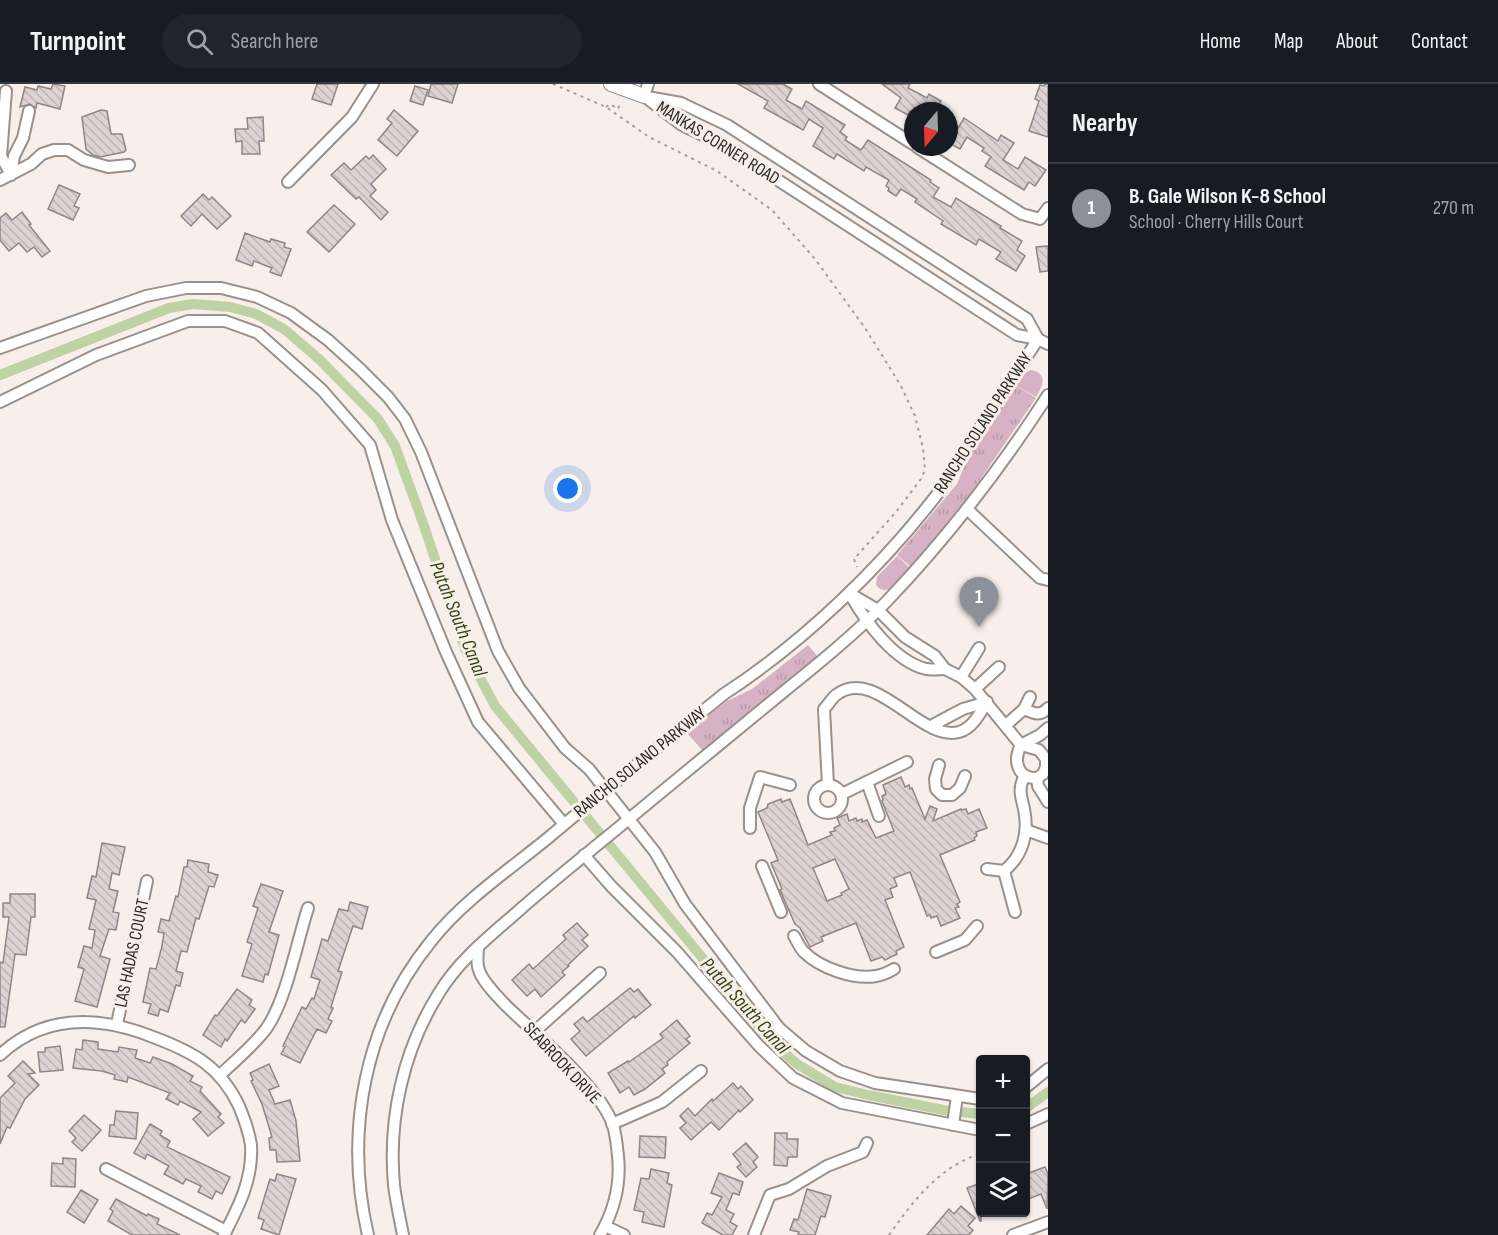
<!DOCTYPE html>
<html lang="en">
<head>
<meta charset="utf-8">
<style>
  body { margin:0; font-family:"Sofia Sans Condensed",sans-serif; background:#20242c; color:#f1f3f6 }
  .controls { position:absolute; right:18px; bottom:18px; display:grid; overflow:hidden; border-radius:6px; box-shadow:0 2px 4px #0004 }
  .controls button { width:54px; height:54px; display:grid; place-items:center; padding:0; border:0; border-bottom:2px solid #363941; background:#171b24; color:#f1f3f6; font:30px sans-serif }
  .compass { position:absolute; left:904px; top:18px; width:54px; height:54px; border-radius:50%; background:#171b24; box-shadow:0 2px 4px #0004; rotate:199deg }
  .you { position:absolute; left:568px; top:405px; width:21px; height:21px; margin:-15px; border:4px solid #fff; border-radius:50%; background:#1a73e8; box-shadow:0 0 0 9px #1a73e833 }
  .badge { display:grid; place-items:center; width:39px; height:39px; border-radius:50%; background:#8c9099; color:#fff; font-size:20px; font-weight:700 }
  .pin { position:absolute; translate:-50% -50px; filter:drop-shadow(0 2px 3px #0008) }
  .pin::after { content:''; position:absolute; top:32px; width:21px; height:18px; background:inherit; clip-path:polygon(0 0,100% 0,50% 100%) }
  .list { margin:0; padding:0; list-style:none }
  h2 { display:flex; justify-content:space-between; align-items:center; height:78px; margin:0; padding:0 24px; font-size:26px }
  h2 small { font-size:20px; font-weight:400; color:#9ea1a6 }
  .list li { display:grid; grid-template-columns:39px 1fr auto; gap:18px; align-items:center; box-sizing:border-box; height:90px; padding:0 24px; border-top:2px solid #363941 }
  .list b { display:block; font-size:22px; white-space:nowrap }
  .list p { margin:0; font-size:20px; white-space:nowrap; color:#9ea1a6 }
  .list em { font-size:20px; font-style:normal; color:#9ea1a6 }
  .icon { flex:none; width:33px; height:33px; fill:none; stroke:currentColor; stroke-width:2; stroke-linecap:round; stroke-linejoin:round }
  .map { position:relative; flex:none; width:1048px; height:1151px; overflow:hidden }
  header { display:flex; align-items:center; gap:36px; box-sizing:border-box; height:84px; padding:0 30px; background:#171b24; border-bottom:2px solid #363941 }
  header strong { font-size:28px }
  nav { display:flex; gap:33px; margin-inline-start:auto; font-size:21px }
  .search { width:420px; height:54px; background:#20242c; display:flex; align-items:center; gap:15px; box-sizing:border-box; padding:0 21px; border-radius:33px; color:#9ea1a6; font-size:22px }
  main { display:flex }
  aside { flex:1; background:#171b24 }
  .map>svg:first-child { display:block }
</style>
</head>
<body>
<header>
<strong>Turnpoint</strong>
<div class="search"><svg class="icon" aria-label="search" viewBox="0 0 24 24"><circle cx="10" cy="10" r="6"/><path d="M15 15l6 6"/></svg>Search here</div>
<nav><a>Home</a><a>Map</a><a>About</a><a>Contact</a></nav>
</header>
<main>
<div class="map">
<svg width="1048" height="1151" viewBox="0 0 1048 1151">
  <defs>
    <pattern id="grass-tufts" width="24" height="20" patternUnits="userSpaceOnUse" patternTransform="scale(1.5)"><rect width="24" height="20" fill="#d6b2c4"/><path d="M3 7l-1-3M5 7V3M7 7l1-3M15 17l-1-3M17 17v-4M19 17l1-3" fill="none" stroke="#b899a8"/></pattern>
    <pattern id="building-back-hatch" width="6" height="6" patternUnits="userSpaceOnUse" patternTransform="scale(1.5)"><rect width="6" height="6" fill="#ded3d2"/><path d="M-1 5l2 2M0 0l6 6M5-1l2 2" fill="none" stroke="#bfb5b4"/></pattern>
  </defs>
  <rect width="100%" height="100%" fill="#f8efea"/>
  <g fill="url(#grass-tufts)">
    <polygon points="1016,301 1036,314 969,412 911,483 897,471 957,400 967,376"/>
    <polygon points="808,561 818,573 703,667 687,649 727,617 752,605"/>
  </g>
  <g fill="#d6b2c4">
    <path d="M1031 286C1048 289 1043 302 1036 313L1016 301 1024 289Z"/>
    <path d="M897 472 910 484C902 493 888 516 876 501L877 493Z"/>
  </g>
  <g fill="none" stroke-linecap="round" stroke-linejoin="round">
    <g stroke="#bfd2a4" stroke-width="10">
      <polyline points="0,291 169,224 193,220 230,223 256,230 284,245 319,275 378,335 395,362 423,439 465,565 495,622 770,956 797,980 835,1003 868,1011 949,1027 980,1030"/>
      <polyline points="1026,1024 1048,1008"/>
    </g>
  </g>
  <g fill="url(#building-back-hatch)" stroke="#908685" stroke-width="1.5" fill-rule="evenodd">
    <polygon points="53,0 65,2 60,25 37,19 36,24 30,20 20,23 25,3 37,6 38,2 51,5"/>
    <polygon points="317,0 338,0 331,21 312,15"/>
    <polygon points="431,0 458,0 452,19 428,12"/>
    <polygon points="738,0 783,0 792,5 786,16 802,25 806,17 845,41 840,48 847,53 845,56 861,66 868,56 931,96 930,98 939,104 933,113 951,123 956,114 1001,142 1000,144 1022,157 1017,166 1025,172 1016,187 996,175 1001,168 979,155 976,161 941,140 943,137 915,118 917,115 901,105 896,112 888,107 889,104 886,102 889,96 866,83 864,87 837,70 834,75 813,62 823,44 809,35 803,46 764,24 768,17"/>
    <polygon points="882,0 910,0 908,4 927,14 929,10 941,17 935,27 910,27 908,31 895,24 901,14"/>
    <polygon points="1045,0 1048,0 1048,53 1029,47 1039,17 1035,15 1040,1 1044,2"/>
    <polygon points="415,2 428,6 423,21 410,17"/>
    <polygon points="101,26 107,27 111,50 122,50 126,66 124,68 100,73 93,71 86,65 82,33"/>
    <polygon points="394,26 418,47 397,72 378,56 392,39 387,35"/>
    <polygon points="263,33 264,57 259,57 260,70 242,70 242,57 236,58 235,45 248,45 247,34"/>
    <polygon points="964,34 998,57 1001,51 1014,59 1003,76 1018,85 1025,73 1046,86 1035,102 1029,98 1024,106 985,82 991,73 982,67 984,64 967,53 960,65 949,59"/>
    <polygon points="373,71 386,85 371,100 376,106 370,112 388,128 381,136 359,113 356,115 331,91 344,79 351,86 366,72 369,75"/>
    <polygon points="59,101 80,110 74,122 79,124 73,136 48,125"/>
    <polygon points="203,110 209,116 212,113 231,132 217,145 202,130 191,142 181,132"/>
    <polygon points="334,121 355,140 329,168 307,148"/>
    <polygon points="22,128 31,140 29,141 50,167 42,173 34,163 27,168 19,159 9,167 0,156 0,134 6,129 12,136"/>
    <polygon points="245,149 270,158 271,155 285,159 284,163 291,165 281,192 270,188 272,184 254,177 252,182 236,176"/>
    <polygon points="1048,162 1048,187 1040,188 1036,163"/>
    <path d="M901 693 905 703 909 701 910 705 912 704 925 735 930 722 937 725 933 737 961 725 962 726 966 725 968 730 979 725 987 744 976 748 977 752 974 754 975 756 940 771 960 818 957 820 959 823 955 824 960 834 941 842 937 832 931 834 930 831 927 832 910 788 894 794 897 802 890 805 893 813 885 816 904 863 896 867 897 870 885 876 882 873 871 877 856 839 821 853 823 857 810 863 800 844 795 840 780 806 782 805 771 779 778 776 758 728 767 724 768 720 781 715 782 718 790 715 808 761 832 751 830 748 835 747 834 744 840 741 837 734 847 730 849 737 856 734 857 737 862 735V738L867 736 876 754 894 747 882 717 883 716 882 712 886 710 883 701ZM835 775 849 805 841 809 842 811 827 817 813 784Z"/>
    <polygon points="102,759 125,763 119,791 112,789 109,805 118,807 113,828 119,829 116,846 109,845 100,872 110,875 97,923 75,917 84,885 78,883 84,862 92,864 95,846 89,845 96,816 87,814 92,792 96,793"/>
    <polygon points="188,776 209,780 208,788 218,791 214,803 209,802 199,835 196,834 187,868 181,867 176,887 183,889 180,902 176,901 168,928 160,925 158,932 148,929 151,920 143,918 150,884 156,885 162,862 164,849 158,848 161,835 169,837 176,812 178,813 184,783 187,783"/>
    <polygon points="261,800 283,807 269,848 279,851 268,891 265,890 263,898 242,892 252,860 247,858 258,824 253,822"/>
    <polygon points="10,810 35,810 35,833 31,833 26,871 15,870 5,943 0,943 0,878 3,879 9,833 3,833 3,819 10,819"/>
    <polygon points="350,818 368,823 362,845 353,842 338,887 342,888 331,923 333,924 328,935 332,937 326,949 317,945 300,979 281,970 285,963 283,962 302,923 306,925 312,914 314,915 320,896 311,893 322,855 328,857 339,825 348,827"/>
    <polygon points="577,839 588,851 582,856 588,862 568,881 569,882 562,888 565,891 541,913 535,905 527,912 512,896 529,880 533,885 566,855 563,851"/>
    <polygon points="630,904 634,908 638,905 651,921 635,934 634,932 586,972 571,955 580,947 574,940 583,933 587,938"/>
    <polygon points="237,905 252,916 249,921 255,925 245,939 241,936 227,957 225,955 221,963 203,951 215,931 217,932"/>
    <polygon points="677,936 690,952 686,955 690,959 667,978 668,981 662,985 665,989 645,1005 634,1011 629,1003 620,1009 608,989 628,977 629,978 663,954 660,950"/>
    <polygon points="83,956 98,958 98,965 118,968 119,963 137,966 135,974 150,979 153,973 172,980 193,992 190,997 202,1003 200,1007 221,1030 218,1033 224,1039 208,1052 193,1035 201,1028 180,1017 178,1021 166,1015 170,1009 128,993 127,998 114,995 115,991 102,987 73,984 76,965 82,966"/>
    <polygon points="60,962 63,986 40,988 38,968 45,968 45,964"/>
    <polygon points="23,977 35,989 28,990 39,1001 25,1015 10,1044 7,1043 0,1060 0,1014 15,999 8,992"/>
    <polygon points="269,980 279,1002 269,1006 275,1020 290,1016 296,1037 300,1077 277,1078 276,1066 270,1066 269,1054 272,1053 262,1020 251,997 253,996 250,989"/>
    <polygon points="733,999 738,1005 741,1002 753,1016 740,1028 739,1026 719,1046 711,1038 691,1056 680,1044 686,1039 680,1032 688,1024 695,1032 712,1015 713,1017"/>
    <polygon points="116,1027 138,1029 136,1055 109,1052 110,1041 114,1041"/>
    <polygon points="84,1031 101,1046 82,1067 72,1058 76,1054 69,1047"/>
    <polygon points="150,1040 162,1047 160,1051 170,1057 167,1063 230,1093 222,1110 216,1107 212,1115 198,1108 201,1102 186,1095 183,1100 164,1090 169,1082 147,1070 145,1075 134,1069"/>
    <polygon points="775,1049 787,1049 787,1055 798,1055 797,1073 788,1073 787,1082 774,1081"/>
    <polygon points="640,1052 666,1053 665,1074 639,1073"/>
    <polygon points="746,1059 758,1073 753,1078 757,1083 746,1093 737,1083 741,1080 733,1070"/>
    <polygon points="63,1074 76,1075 75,1103 51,1102 52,1079 63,1080"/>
    <polygon points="1045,1083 1048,1090 1047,1125 1041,1110 1026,1116 1026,1090"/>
    <polygon points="651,1085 669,1089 667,1099 672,1101 664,1143 642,1138 644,1128 634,1126 641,1094 649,1095"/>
    <polygon points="719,1089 743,1098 739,1111 733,1109 726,1126 734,1130 730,1138 737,1142 732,1151 723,1151 702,1139 707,1129 712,1131 722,1113 711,1109"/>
    <polygon points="277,1090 296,1095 279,1151 261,1145 264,1136 258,1134 270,1095 275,1097"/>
    <polygon points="981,1099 981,1137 980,1137 967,1104"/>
    <polygon points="807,1105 831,1112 825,1133 821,1132 815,1151 798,1151 799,1148 790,1146 794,1135 798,1136"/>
    <polygon points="81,1106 98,1116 84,1139 67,1128"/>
    <polygon points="116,1115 147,1132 148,1130 159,1135 157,1140 180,1151 132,1151 108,1137 113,1127 110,1125"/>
    <polygon points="961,1122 975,1134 968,1142 973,1146 969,1151 927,1151 949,1125 954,1130"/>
  </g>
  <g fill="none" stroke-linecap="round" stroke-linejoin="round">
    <defs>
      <g id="minor">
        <polyline points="819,0 913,60"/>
        <polyline points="6,7 1,72 11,91 14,72 23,54 29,27"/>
        <polyline points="644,12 682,41 717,58 767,89 1017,251 1038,255 1048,260"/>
        <polyline points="644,12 648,0"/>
        <polyline points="647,13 681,19 727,41 1027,235 1038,255"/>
        <polyline points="917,63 1022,130 1040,135 1048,124"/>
        <polyline points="0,96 31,80 42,70 54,66 68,66 84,76 108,83 129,81"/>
        <polyline points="288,98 352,33 373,0"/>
        <polyline points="0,264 146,212 186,204 221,204 257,213 291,229 328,256 360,285 388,313 405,335 421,368 498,567 519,604 565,664 589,685 655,768 685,820 779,944 806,967 840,987 875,999 980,1015"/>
        <polyline points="0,318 96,271 188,237 225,237 258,249 322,306 370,361 392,436 446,568 478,638 564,740"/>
        <polyline points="967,425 1040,494 1048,496"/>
        <path d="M849 509 878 526 905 553 935 572 945 585 961 593 975 605 1021 661 1039 666 1046 675V683L1043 690 1037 694C1017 695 1013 676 1021 661"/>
        <path d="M851 512C866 538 894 577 926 585 932 586 939 585 945 585"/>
        <polyline points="961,593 979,564"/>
        <polyline points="975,605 999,583"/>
        <path d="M1024 625C1033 629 1040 633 1048 624"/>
        <polyline points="1006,641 1024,625 1030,613"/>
        <polyline points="931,642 963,625 987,618"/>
        <polyline points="1021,661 1040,651 1048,644"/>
        <polyline points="939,681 935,695 936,705 942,711 952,711 960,704 965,692"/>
        <polyline points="1037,694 1038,702 1048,718"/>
        <polyline points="867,698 879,732"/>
        <circle cx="828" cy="715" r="14"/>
        <path d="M828 701 824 625C828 621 832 614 836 611 876 581 920 658 959 648 973 644 980 629 987 618"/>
        <polyline points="842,710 907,678"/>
        <polyline points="750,744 750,724 760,693 790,701"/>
        <polyline points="1026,746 1048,754"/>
        <polyline points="584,771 611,802 677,868 759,962 793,994 842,1019 980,1046"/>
        <polyline points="762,782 781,828"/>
        <path d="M987 785 1004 787C1023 772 1029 748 1024 725 1021 711 1018 706 1024 693"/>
        <polyline points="1004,787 1015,828"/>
        <path d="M794 852C797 857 800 864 804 868 820 884 854 896 876 892 882 891 889 888 894 885"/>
        <path d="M478 863C478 870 476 879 479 886 482 898 506 922 516 931 544 957 601 1006 613 1041 616 1051 617 1062 618 1072 621 1101 614 1127 600 1151"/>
        <polyline points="936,868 965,856 977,842"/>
        <polyline points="117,940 147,797"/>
        <polyline points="534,948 600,889"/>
        <path d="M0 971C45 929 100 932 153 953 193 968 220 982 239 1022 244 1034 249 1048 251 1061 253 1095 239 1122 224 1151"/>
        <path d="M220 991C236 976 253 962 266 945 286 917 297 858 308 824"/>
        <polyline points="1026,1003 1048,985"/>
        <polyline points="612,1040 662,1018 701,987"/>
        <polyline points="1026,1040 1048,1030"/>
        <polyline points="953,1041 957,1012"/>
        <polyline points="106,1085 226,1147"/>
        <polyline points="605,1142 624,1151"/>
        <path d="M368 1151C344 1048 364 939 432 856 464 816 509 786 548 754 606 705 665 658 724 610 805 557 883 482 942 404 951 391 959 376 968 362 991 326 1015 291 1038 255"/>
        <path d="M403 1151C400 1135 396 1118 394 1101 388 1035 403 966 439 909 460 874 494 849 524 822 566 786 610 751 653 715 696 680 739 644 782 609 818 580 855 550 887 517 947 454 1001 384 1048 311"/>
        <polyline points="754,1151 770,1111 789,1105 827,1082 863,1068 867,1059"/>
        <polyline points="1013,1151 1048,1138"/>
      </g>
      <polyline id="major" points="611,0 644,12"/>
    </defs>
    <use href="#minor" stroke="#99918b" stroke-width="14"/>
    <use href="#major" stroke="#99918b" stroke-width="16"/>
    <g stroke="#a59e9b" stroke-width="2" stroke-dasharray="3 4.5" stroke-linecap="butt">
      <polyline points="553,0 606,23 649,53 717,87 772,126 815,175 865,244 901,302 915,332 923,364 925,386 921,395 896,428 854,475 857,483"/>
      <polyline points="606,23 610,20 618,25 620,20"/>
      <polyline points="1026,1059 1029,1058"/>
      <path d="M889 1151C913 1117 940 1082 980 1070"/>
    </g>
    <use href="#minor" stroke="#fff" stroke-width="10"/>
    <use href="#major" stroke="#fff" stroke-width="14"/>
  </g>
  <g text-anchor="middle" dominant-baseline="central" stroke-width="6" stroke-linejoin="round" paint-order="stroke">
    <g font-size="18" fill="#2d2a28" stroke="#f8efea">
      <text transform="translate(718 59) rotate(32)">MANKAS CORNER ROAD</text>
      <text transform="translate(983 339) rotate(-57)">RANCHO SOLANO PARKWAY</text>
      <text transform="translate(640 678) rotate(-39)">RANCHO SOLANO PARKWAY</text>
      <text transform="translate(132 869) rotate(-78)">LAS HADAS COURT</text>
      <text transform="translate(562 979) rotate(47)">SEABROOK DRIVE</text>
    </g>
    <g font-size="20" font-style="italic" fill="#344513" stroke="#f8efea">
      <text transform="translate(458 535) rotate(68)">Putah South Canal</text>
      <text transform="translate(745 922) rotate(48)">Putah South Canal</text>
    </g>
  </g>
</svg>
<div class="controls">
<button>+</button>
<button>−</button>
<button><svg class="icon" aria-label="layers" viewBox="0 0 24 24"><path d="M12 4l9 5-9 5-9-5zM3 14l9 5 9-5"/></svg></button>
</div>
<svg class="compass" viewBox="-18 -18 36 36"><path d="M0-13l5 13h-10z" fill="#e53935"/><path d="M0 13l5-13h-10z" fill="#9ea1a6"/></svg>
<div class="you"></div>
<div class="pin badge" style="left:979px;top:543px">1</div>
</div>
<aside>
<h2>Nearby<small></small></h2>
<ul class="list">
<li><span class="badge">1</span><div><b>B. Gale Wilson K-8 School</b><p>School · Cherry Hills Court</p></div><em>270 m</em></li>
</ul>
</aside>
</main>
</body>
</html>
